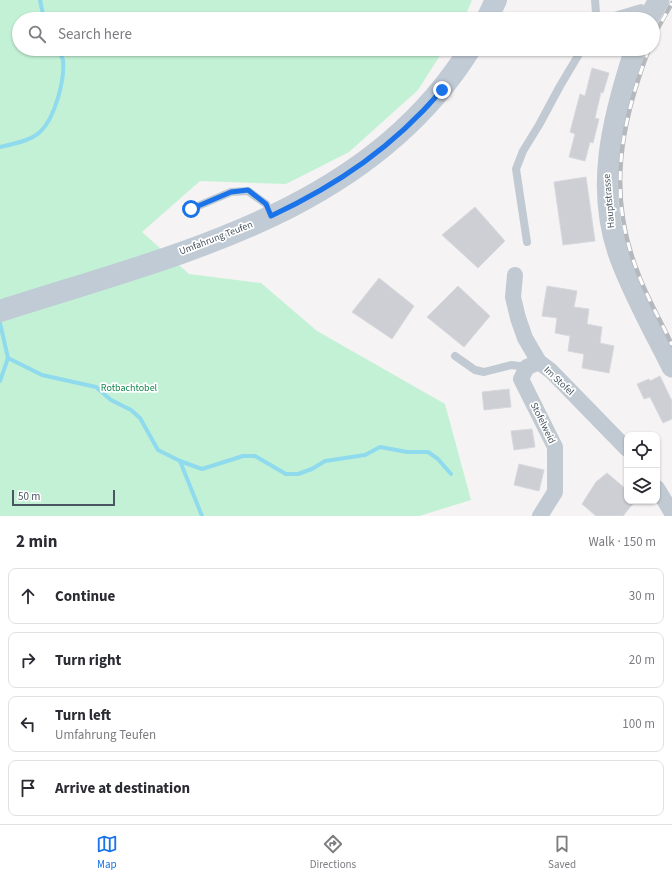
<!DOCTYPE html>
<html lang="en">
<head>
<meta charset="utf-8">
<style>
  body { margin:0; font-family:"Source Sans 3",sans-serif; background:#f7f7f7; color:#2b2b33 }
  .controls { position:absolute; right:12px; bottom:12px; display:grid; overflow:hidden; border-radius:8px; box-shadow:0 1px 3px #0004 }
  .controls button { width:36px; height:36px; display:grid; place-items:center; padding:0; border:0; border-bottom:1px solid #e1e1e2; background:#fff; color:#2b2b33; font:20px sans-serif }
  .scale { position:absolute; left:12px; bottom:10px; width:103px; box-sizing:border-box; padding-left:4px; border:2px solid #4a5661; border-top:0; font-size:11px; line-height:14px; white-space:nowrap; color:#4a5661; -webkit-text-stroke:3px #fff; paint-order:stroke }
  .stop { position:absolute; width:12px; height:12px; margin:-9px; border:3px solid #1a73e8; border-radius:50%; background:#fff }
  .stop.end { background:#1a73e8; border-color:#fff; box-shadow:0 1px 4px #0008 }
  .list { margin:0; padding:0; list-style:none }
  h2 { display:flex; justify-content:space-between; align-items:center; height:52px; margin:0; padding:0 16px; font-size:17px }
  h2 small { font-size:13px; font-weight:400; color:#7c7c81 }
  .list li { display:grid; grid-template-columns:26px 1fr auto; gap:12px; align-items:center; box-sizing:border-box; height:56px; margin:0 8px 8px; padding:0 8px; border:1px solid #e1e1e2; border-radius:8px }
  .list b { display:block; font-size:15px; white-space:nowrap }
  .list p { margin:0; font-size:13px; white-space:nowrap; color:#7c7c81 }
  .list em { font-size:13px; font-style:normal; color:#7c7c81 }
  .icon { flex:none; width:22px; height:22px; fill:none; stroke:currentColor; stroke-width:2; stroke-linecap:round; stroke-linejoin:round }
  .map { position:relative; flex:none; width:672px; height:516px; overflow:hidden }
  .search { position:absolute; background:#fff; box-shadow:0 1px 3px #0004; left:12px; right:12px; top:12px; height:44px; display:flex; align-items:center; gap:10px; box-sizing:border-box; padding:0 14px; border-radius:22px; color:#7c7c81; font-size:15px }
  .sheet { height:308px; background:#fff }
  nav { display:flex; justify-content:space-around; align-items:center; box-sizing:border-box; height:56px; border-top:1px solid #e1e1e2; background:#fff; font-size:11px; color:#7c7c81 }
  nav a { display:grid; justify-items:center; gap:2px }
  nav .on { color:#1a73e8 }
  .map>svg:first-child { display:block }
</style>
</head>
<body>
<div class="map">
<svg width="672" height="516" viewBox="0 0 672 516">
  <rect width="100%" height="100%" fill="#f5f3f3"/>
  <polygon fill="#c3f1d5" points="0,0 472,0 464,19 19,19 19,49 444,49 418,90 349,152 286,184 200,181 142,232 189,274 261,283 317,331 445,404 471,500 419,516 0,516"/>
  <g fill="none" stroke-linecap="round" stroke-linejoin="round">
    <g stroke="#90daee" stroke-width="4">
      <polyline points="40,0 44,19"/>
      <path d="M0 147C13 144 30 141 40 132 55 118 65 80 63 60 62 57 59 52 58 49"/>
      <polyline points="0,323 8,358 42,375 96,387 111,400 131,410 140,418 158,450 180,461 202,516"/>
      <polyline points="0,381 8,358"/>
      <polyline points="180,461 202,469 243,456 255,456 286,474 298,474 312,469 325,461 365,455 380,447 407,452 428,452 438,459 451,474"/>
    </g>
  </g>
  <g fill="#cdcfd5" stroke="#d7d9de">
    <polygon points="592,68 609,73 603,93 601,92 595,118 599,119 593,143 590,142 585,161 569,157 575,134 570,132 580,94 585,96"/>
    <polygon points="586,177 595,241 563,245 554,182"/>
    <polygon points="475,207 505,241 478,268 442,235"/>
    <polygon points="379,278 414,306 392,339 352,312"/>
    <polygon points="458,286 490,316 464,347 427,317"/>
    <polygon points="547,286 577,291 574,307 589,309 587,324 602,327 600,343 614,346 609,373 582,368 584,354 568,351 570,336 555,333 557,318 542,316"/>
    <polygon points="660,376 672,401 672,419 663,423 650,397 644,399 637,384 649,379 650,381"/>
    <polygon points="509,389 511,407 484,410 482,392"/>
    <polygon points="532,429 535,447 514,450 511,431"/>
    <polygon points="519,464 544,470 539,491 514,485"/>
    <polygon points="607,473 627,490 627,501 635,501 623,516 596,516 582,504 596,482"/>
  </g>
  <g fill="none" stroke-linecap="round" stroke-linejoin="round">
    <g stroke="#c1cad2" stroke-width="8">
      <polyline points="595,0 596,13 601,19"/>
      <polyline points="604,19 641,8 650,14"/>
      <polyline points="191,209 231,192 248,191 266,204 271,215"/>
      <polyline points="527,242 516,169 523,151 539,125 560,86 582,49"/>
      <polyline points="455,356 475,370 484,372 511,365 527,367"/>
    </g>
    <g stroke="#c1cad2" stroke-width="16">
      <polyline points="515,275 513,297 518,318 525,338 539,362 551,371 627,449"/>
      <polyline points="539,362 527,367 521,379 555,447 555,492 540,516"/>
      <polyline points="657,488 672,513"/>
    </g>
    <g stroke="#c1cad2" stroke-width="21">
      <polyline points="648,19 659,0"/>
      <path d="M635 49C612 119 593 192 622 263 636 299 655 333 672 367"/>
    </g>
    <g stroke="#c1cbd6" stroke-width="22">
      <polyline points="487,19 496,0"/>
      <path d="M0 311C173 255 367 214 470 49"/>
    </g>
    <defs>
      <g id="rail">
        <polyline points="653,37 672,3"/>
        <path d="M649 49C620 125 607 196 638 273 647 298 661 321 672 345"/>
      </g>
    </defs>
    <use href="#rail" stroke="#b5b8bd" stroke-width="4.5"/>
    <use href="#rail" stroke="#fff" stroke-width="3" stroke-dasharray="9" stroke-linecap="butt"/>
  </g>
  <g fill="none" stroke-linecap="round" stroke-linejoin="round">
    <path stroke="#1a73e8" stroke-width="5" d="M191 209 231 192 248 190 266 204 271 216C339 184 393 147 442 90"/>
  </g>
  <g text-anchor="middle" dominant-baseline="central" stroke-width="3.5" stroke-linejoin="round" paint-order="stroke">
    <g font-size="10" fill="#4a5661" stroke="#fff">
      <text transform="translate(609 201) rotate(-95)">Hauptstrasse</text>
      <text transform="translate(216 238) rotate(-21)">Umfahrung Teufen</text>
      <text transform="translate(559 381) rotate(43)">Im Stofel</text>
      <text transform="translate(543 423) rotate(64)">Stofelweid</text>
    </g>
    <g font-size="10" fill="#17864f" stroke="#fff">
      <text x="129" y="388">Rotbachtobel</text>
    </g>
  </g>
</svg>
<div class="controls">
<button><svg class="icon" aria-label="locate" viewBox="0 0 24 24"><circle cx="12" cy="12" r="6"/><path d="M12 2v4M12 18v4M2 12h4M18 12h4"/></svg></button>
<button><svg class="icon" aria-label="layers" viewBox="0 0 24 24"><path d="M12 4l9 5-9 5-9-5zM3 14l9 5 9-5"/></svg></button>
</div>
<div class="scale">50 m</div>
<div class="stop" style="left:191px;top:209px"></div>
<div class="stop end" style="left:442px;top:90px"></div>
<div class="search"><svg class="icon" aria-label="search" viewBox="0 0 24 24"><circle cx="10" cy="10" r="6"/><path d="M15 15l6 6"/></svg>Search here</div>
</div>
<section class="sheet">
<h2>2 min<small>Walk · 150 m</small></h2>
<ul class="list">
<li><svg class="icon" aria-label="ahead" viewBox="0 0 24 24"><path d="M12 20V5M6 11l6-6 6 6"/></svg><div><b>Continue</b></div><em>30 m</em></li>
<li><svg class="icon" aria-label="right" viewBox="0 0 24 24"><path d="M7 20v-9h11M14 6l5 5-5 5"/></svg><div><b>Turn right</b></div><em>20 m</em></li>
<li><svg class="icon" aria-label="left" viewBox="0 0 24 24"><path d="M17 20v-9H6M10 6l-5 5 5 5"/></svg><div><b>Turn left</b><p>Umfahrung Teufen</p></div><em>100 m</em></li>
<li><svg class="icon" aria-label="arrive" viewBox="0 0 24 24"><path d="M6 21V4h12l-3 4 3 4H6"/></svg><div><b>Arrive at destination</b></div></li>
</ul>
</section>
<nav>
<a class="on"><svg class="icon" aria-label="map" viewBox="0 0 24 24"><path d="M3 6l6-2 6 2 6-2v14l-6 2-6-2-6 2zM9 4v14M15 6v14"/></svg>Map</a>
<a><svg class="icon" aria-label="directions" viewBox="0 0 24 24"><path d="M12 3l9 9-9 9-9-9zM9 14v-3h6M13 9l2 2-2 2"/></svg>Directions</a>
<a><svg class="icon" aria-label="saved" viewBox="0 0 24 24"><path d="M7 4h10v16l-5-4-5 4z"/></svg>Saved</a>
</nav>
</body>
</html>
